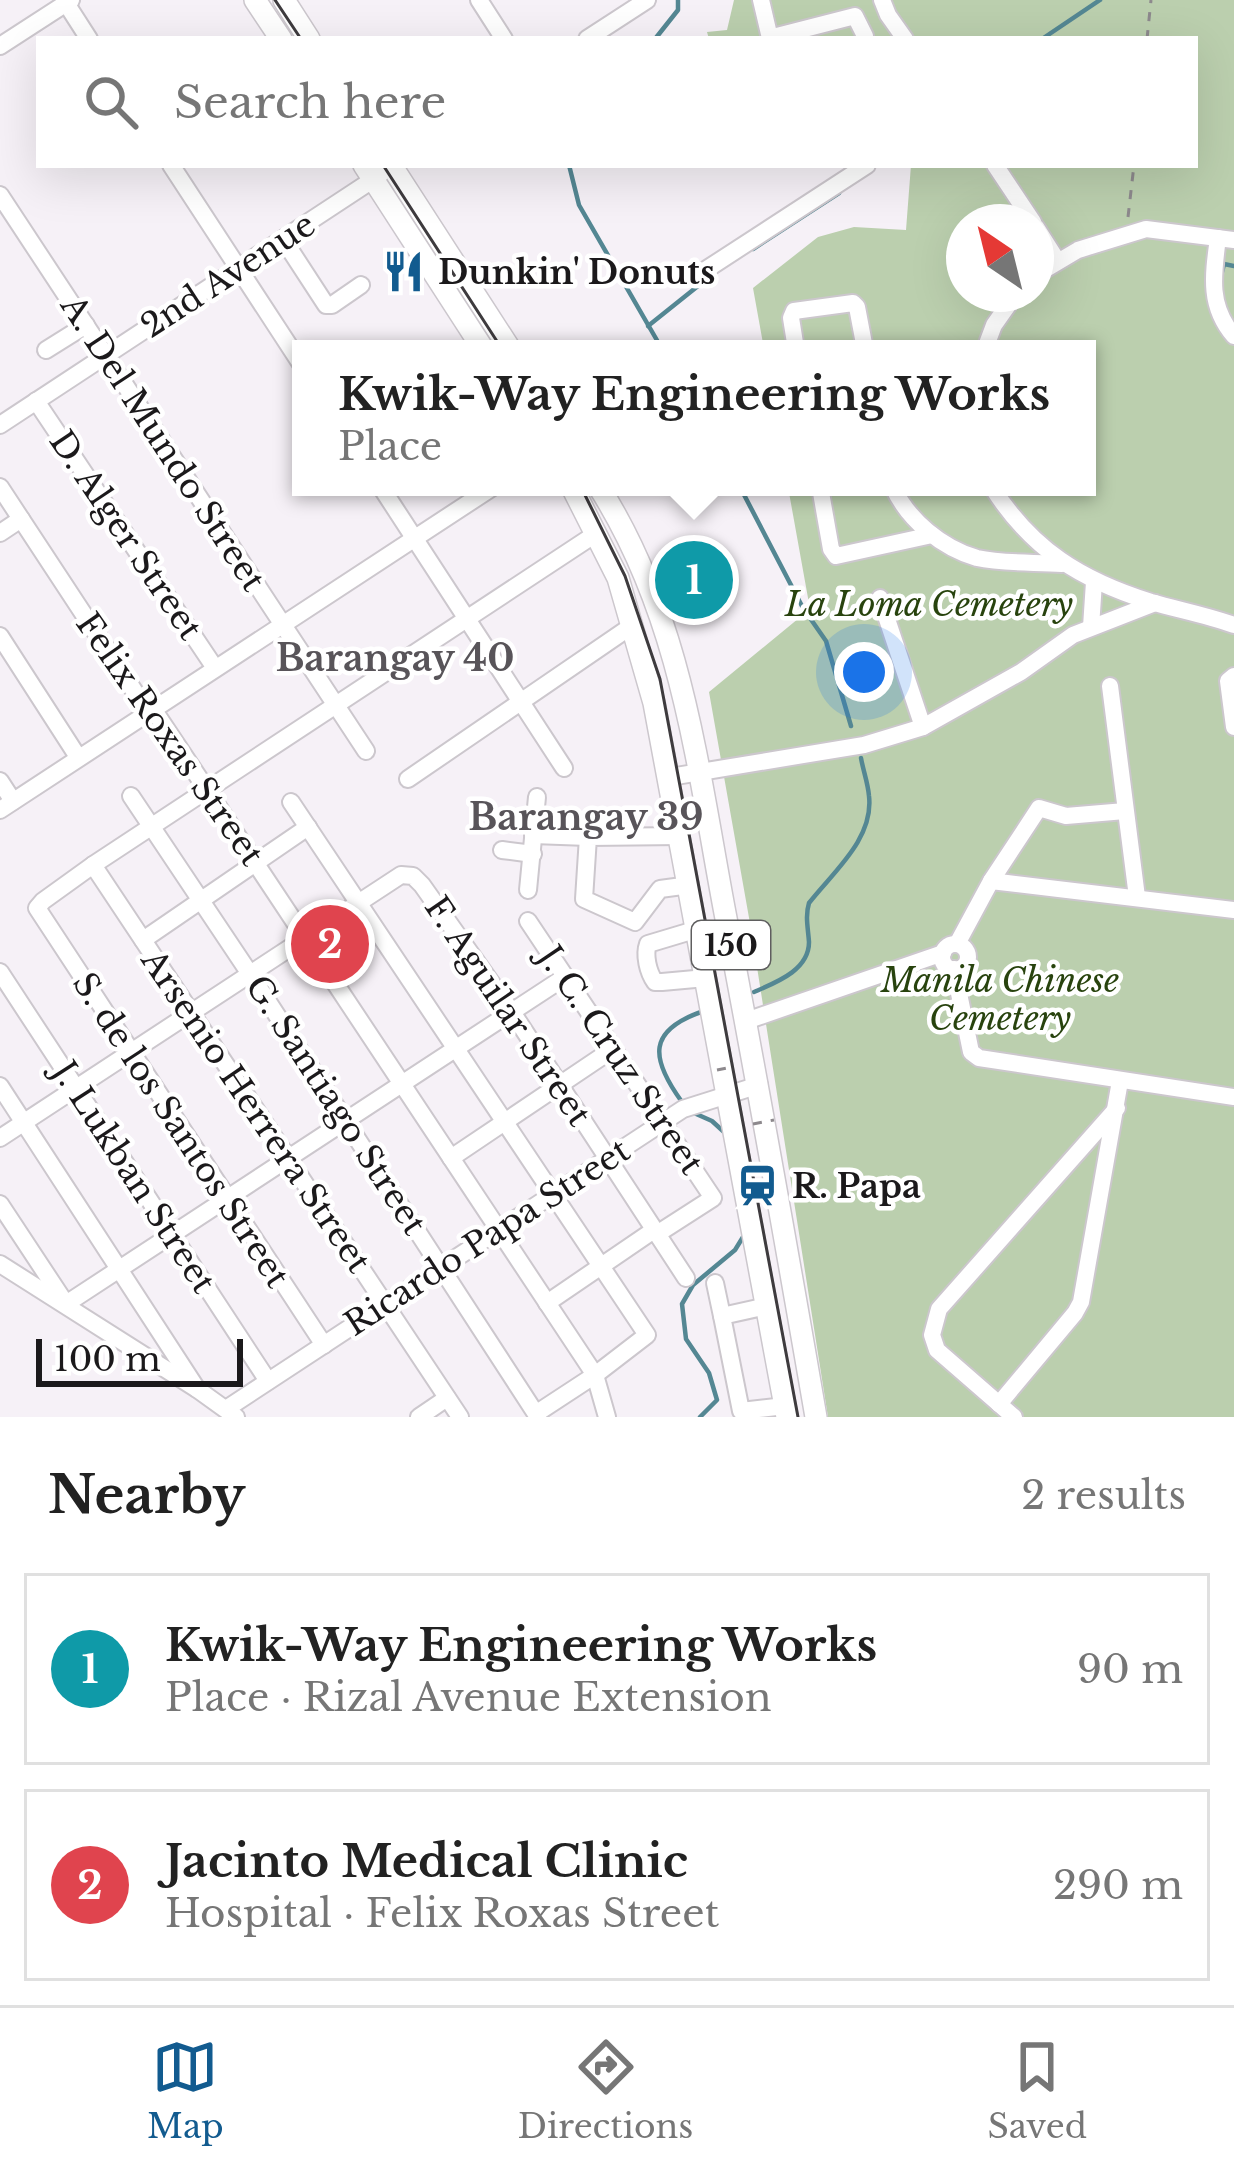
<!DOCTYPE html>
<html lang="en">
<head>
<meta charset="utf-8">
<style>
  body { margin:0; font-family:"Libre Baskerville",serif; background:#f6f6f6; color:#222 }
  .compass { position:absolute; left:946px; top:204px; width:108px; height:108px; border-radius:50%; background:#fff; box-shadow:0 12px 48px #0002; rotate:325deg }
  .scale { position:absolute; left:36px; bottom:30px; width:207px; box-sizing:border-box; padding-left:12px; border:6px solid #1b191b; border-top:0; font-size:33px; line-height:42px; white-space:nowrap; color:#1b191b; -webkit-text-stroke:9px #fff; paint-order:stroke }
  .you { position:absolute; left:864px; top:672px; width:42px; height:42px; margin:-30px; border:9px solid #fff; border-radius:50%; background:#1a73e8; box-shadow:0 0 0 18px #1a73e833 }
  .badge { display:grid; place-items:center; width:78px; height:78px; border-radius:50%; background:#125b8f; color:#fff; font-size:39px; font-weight:700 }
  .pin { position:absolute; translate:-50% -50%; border:6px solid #fff; box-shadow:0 3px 12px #0006 }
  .popup { position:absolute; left:292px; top:340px; width:804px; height:156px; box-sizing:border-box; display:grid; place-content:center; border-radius:0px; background:#fff; filter:drop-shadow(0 3px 9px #0005); font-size:39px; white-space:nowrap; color:#767676 }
  .popup b { font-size:45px; color:#222 }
  .popup::after { content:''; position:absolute; left:50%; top:100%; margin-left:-24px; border:24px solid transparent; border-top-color:#fff }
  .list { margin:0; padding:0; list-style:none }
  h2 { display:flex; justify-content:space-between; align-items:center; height:156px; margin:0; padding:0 48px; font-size:51px }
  h2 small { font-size:39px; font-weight:400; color:#767676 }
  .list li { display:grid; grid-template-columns:78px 1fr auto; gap:36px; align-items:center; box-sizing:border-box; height:192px; margin:0 24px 24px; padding:0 24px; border:3px solid #e0e0e0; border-radius:0px }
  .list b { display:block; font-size:45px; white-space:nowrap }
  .list p { margin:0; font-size:39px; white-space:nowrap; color:#767676 }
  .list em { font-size:39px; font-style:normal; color:#767676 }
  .icon { flex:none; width:66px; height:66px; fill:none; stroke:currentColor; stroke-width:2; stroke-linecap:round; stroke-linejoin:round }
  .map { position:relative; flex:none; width:1234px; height:1417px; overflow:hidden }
  .search { position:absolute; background:#fff; box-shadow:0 12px 48px #0002; left:36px; right:36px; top:36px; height:132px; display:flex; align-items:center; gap:30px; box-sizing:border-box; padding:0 42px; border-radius:0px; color:#767676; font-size:45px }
  .sheet { height:588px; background:#fff }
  nav { display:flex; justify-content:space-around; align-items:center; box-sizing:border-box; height:168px; border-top:3px solid #e0e0e0; background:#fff; font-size:33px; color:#767676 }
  nav a { display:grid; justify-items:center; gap:6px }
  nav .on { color:#125b8f }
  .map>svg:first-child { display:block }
</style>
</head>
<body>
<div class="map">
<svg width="1234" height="1417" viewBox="0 0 1234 1417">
  <rect width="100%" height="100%" fill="#f6f1f7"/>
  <path fill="#bbcfae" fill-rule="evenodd" d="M734 0H1234V1417H828L751 929 709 692 810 609 788 487H1087V349H764L753 288 818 237 854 227 906 230 911 165H1195V39H709L707 32 727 30ZM964 222H1036V294H964Z"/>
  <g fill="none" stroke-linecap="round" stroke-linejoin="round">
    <g stroke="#548793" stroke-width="4.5">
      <polyline points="655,39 678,10 678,0"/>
      <polyline points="1042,39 1100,0"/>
      <polyline points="569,165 579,205 662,349"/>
      <polyline points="753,249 839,193"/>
      <polyline points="1222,272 1224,264 1234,266"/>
      <polyline points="648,326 713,274"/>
      <polyline points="740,487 803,608 826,641 851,726"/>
      <path d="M754 992C777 982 809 970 809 942 808 928 805 916 809 903 833 872 874 839 869 796 868 783 863 770 861 758"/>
      <path d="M682 1102C650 1058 647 1030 704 1011"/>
      <polyline points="694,1113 712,1121 724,1132"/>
      <polyline points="700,1417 717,1400 709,1373 686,1339 682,1304 693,1285 735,1250 743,1237"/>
    </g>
    <defs>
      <g id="minor">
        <polyline points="64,0 89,39"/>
        <polyline points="479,0 504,39"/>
        <polyline points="761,0 769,34 773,37 855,16 865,36"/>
        <polyline points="882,0 888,15 905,39"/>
        <polyline points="587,39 647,0"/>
        <polyline points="0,46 71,0"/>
        <polyline points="171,165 301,364"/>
        <polyline points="995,165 1033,222"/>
        <polyline points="0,195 366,751"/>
        <polyline points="1036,227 1057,260"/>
        <path d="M1218 238C1213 275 1208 306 1234 336"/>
        <polyline points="283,239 326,305 332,305 361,285"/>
        <polyline points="707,269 867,165"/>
        <polyline points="1036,275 1078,250 1146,229 1234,240"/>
        <polyline points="796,349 791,318 794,311 853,303 857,307 865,349"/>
        <polyline points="985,349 994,325 1016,294"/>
        <polyline points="46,350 86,325"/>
        <polyline points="36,401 215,668"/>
        <polyline points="0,425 380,175"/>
        <polyline points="0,487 142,703 157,715 207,790 595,1375 607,1417"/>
        <polyline points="381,487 564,768"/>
        <polyline points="820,487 831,549 836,556 932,535"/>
        <path d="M893 487C908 520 942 548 977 558 1004 564 1035 562 1062 564"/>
        <path d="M992 487C1032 550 1081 580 1151 602 1179 610 1206 615 1234 625"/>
        <polyline points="0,533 21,519"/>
        <polyline points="880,598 923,727"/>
        <polyline points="1091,627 1094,582"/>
        <polyline points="0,636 78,757"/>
        <polyline points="1234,676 1228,681 1234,727"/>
        <polyline points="1110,686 1137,897"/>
        <polyline points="670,777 864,745 923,727 1021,672 1073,635 1155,603"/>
        <polyline points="408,779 633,625"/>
        <polyline points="0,781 13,801"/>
        <polyline points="131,796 250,974 538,1417"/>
        <polyline points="291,802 647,1335 595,1375 537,1413"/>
        <polyline points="0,810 493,487"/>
        <polyline points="533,835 588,837"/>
        <polyline points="681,836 588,837 584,899 635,922 660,889 690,885"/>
        <polyline points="502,850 533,854"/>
        <polyline points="93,865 460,1417"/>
        <polyline points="991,881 1234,910"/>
        <polyline points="528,890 537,797"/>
        <polyline points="528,921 713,1198 657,1234"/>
        <path d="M698 929 648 944C644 955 648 972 655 982H662L706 978"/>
        <polyline points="143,940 308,827"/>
        <polyline points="957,944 991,881 1039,808 1066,816 1125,811"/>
        <circle cx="955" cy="957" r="13"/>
        <polyline points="954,969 971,1052 979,1058 1234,1097"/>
        <polyline points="0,972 268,1381"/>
        <polyline points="746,1021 943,953"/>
        <polyline points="0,1086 197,1389"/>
        <polyline points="0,1138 401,875 413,876 422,885 512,1012 686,1278"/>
        <polyline points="451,1158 613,1049"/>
        <polyline points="0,1204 66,1304 565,977"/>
        <polyline points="0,1264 197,1389 236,1417"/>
        <polyline points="715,1283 722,1316"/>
        <polyline points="547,1303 654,1230"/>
        <polyline points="767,1306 722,1316 741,1411 785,1406"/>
        <polyline points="324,1345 37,908 43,901 93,865 597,533"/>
        <polyline points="999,1404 1075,1313 1081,1302 1120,1081"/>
        <polyline points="226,1409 683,1109 759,1085"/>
        <polyline points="419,1417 447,1398"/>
        <polyline points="1014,1417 937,1350 932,1335 939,1309 1117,1108"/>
      </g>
      <g id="major">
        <polyline points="255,0 281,39"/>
        <polyline points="284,0 309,39"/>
        <polyline points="364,165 483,349"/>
        <polyline points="391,165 510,349"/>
        <polyline points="572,487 618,578 654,703 787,1417"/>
        <path d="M599 487C682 618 697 765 725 913 757 1081 787 1249 816 1417"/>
      </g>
    </defs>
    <use href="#minor" stroke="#ccc7cd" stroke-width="20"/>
    <use href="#major" stroke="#ccc7cd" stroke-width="24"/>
    <g stroke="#8d898d" stroke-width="3" stroke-dasharray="9 9" stroke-linecap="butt">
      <polyline points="1147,39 1151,0"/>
      <polyline points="1128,217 1134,165"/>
    </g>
    <use href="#minor" stroke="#fff" stroke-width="16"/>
    <use href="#major" stroke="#fff" stroke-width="21"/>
    <g stroke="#3e3b3e" stroke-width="3">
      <polyline points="275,0 301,39"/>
      <polyline points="383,165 502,349"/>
      <polyline points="581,487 625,576 660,679 798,1417"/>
    </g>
    <g stroke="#8d898d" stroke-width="3" stroke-dasharray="9 9" stroke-linecap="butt">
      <polyline points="717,1070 732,1067"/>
      <polyline points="753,1124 774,1120"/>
    </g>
  </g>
  <defs>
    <symbol id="restaurant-bare" viewBox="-9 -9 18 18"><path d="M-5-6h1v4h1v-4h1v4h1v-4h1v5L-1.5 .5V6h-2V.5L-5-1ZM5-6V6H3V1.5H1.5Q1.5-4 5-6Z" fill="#125b8f" stroke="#fff" stroke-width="2.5" paint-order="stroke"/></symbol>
    <symbol id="station-bare" viewBox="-9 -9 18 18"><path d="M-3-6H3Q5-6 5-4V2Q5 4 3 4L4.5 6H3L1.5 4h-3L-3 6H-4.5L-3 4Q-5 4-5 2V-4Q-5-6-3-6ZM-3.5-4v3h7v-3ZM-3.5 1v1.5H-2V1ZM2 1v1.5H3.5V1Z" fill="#125b8f" stroke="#fff" stroke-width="2.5" paint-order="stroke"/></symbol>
  </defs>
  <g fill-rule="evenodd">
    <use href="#restaurant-bare" x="374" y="242" width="59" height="59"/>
    <use href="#station-bare" x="728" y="1156" width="59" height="59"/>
  </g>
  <g text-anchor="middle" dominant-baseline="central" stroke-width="9" stroke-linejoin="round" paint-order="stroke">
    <rect fill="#fff" stroke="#5f5e5f" stroke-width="3" x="692" y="921" width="78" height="48" rx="9"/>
    <g font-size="30" font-weight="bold" fill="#1b191b">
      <text x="731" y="945">150</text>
    </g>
    <g font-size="33" font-weight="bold" fill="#1b191b" stroke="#fff" text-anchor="start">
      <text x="438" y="272">Dunkin' Donuts</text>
      <text x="792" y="1186">R. Papa</text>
    </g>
    <g font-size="33" fill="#1b191b" stroke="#fff">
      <text transform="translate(228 275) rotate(-33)">2nd Avenue</text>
      <text transform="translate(163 443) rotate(57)">A. Del Mundo Street</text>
      <text transform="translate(126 535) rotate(56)">D. Alger Street</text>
      <text transform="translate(170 739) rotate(55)">Felix Roxas Street</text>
      <text transform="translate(508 1011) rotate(56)">F. Aguilar Street</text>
      <text transform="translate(621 1060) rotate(56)">J. C. Cruz Street</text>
      <text transform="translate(336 1105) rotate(57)">G. Santiago Street</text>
      <text transform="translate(256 1111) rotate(56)">Arsenio Herrera Street</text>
      <text transform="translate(181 1130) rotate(57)">S. de los Santos Street</text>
      <text transform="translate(134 1177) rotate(57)">J. Lukban Street</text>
      <text transform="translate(487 1237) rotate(-33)">Ricardo Papa Street</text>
    </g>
    <g font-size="33" font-style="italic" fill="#28430e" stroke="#fff">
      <text x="929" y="604">La Loma Cemetery</text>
      <text x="1000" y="980">Manila Chinese<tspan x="1000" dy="38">Cemetery</tspan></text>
    </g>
    <g font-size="36" font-weight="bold" fill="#585459" stroke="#fff">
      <text x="395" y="658">Barangay 40</text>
      <text x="586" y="817">Barangay 39</text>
    </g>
  </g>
</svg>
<svg class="compass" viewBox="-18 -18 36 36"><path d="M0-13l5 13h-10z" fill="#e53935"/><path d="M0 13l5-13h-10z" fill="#767676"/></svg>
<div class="scale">100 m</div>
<div class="you"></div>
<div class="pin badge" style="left:694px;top:580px;background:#0f9aa8">1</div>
<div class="popup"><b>Kwik-Way Engineering Works</b>Place</div>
<div class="pin badge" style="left:330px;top:944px;background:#e0444e">2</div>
<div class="search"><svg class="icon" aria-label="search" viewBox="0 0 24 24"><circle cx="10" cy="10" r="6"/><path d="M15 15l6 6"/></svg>Search here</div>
</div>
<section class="sheet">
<h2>Nearby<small>2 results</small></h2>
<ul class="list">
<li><span class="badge" style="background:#0f9aa8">1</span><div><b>Kwik-Way Engineering Works</b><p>Place · Rizal Avenue Extension</p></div><em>90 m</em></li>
<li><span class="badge" style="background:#e0444e">2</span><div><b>Jacinto Medical Clinic</b><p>Hospital · Felix Roxas Street</p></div><em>290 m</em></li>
</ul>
</section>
<nav>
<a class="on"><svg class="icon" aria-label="map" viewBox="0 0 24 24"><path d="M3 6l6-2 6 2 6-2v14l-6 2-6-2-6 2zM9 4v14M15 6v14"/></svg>Map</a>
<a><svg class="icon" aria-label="directions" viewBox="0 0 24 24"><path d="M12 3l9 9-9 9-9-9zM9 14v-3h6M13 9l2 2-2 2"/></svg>Directions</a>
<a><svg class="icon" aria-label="saved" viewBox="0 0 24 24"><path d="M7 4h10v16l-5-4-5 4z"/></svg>Saved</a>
</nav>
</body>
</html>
